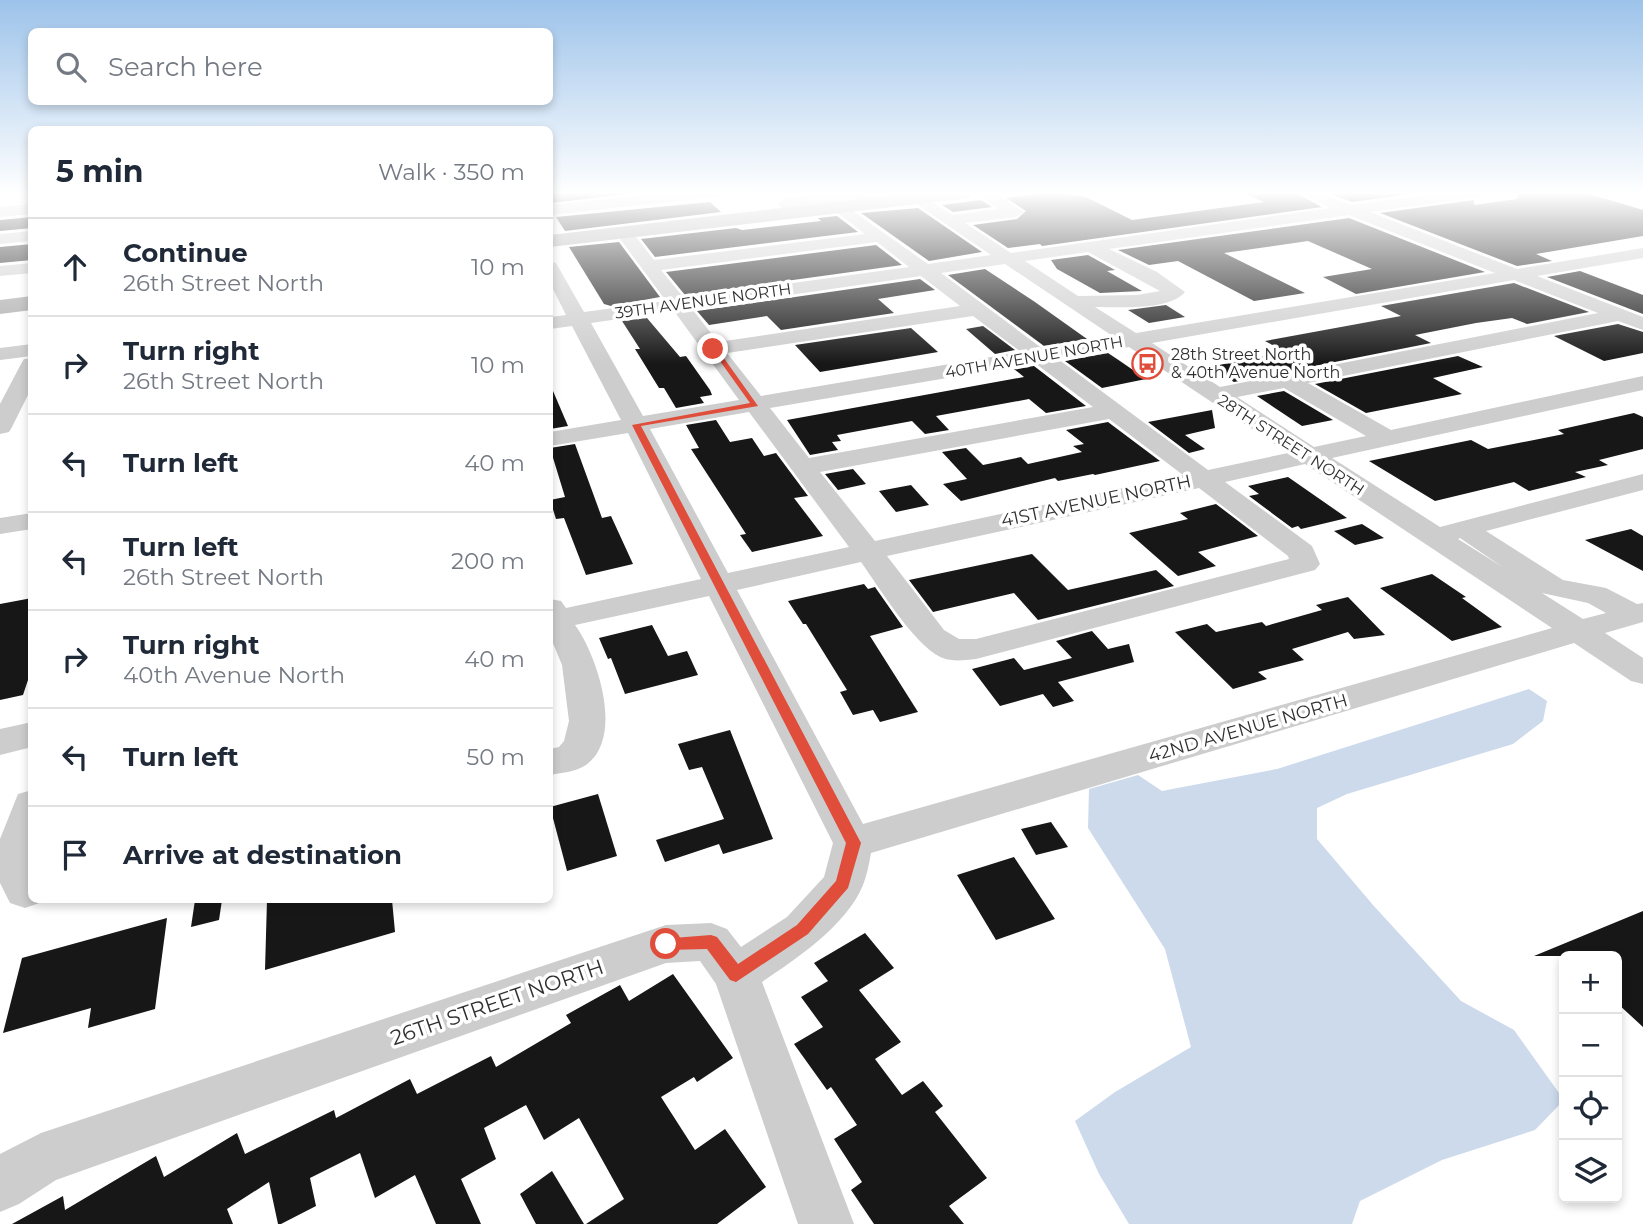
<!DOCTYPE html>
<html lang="en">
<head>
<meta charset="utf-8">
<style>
  body { margin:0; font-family:Montserrat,sans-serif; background:#f2f2f3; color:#1f2937 }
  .controls { position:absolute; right:21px; bottom:21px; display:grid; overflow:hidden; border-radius:10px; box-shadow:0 4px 10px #0003 }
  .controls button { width:63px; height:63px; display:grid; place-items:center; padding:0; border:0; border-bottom:2px solid #e0e1e3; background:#fff; color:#1f2937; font:35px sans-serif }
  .stop { position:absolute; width:21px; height:21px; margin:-16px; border:5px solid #e04d3a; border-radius:50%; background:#fff }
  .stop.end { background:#e04d3a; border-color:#fff; box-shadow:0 2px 7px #0008 }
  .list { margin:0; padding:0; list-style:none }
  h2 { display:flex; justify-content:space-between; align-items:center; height:91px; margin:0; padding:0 28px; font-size:30px }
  h2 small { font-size:23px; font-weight:400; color:#747a83 }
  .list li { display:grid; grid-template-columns:46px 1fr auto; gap:21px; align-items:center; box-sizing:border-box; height:98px; padding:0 28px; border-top:2px solid #e0e1e3 }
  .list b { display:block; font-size:26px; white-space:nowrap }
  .list p { margin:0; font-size:23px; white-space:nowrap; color:#747a83 }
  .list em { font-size:23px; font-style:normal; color:#747a83 }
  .icon { flex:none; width:38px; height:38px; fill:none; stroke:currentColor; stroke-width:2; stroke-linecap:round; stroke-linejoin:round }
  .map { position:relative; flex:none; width:1643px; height:1224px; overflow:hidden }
  .search { position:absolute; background:#fff; box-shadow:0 4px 10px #0003; left:28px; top:28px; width:525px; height:77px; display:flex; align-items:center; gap:18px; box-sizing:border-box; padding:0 24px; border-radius:10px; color:#747a83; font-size:26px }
  .panel { position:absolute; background:#fff; box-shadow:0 4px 10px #0003; left:28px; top:126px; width:525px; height:777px; border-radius:10px }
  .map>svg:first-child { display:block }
</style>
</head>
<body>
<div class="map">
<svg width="1643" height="1224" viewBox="0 0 1643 1224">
  <rect width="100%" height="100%" fill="#fff"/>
  <polygon fill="#ccdaec" points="1529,689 1547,701 1543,721 1513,744 1347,794 1317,808 1317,839 1373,905 1461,1001 1514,1030 1564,1100 1535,1130 1442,1160 1360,1201 1352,1224 1129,1224 1099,1174 1075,1121 1115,1092 1191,1047 1165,949 1088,828 1089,789 1138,775 1162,791 1277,769"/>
  <g fill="#171717">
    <polygon points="567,192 627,192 629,194 550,203 550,194"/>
    <polygon points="1050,192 1086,197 1132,220 1264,202 1242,192 1294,192 1322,207 1042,246 1040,244 1008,248 973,225 1017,219 1026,211 1006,198"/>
    <polygon points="1325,192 1426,192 1352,202"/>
    <polygon points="1518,192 1583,192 1643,210 1643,236 1536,254 1552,261 1517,266 1380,213 1474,200 1474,205 1517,199"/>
    <polygon points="981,200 992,207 953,212 942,205"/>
    <polygon points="710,202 721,212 565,231 556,217"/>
    <polygon points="918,208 982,252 929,261 861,213"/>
    <polygon points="837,216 858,232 655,257 641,239 736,228 742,230 821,221 818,218"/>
    <polygon points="32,217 32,228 0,231 0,220"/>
    <polygon points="1349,218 1485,272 1356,294 1323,277 1372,269 1308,241 1224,253 1305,293 1254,301 1178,261 1149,265 1118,250"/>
    <polygon points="619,242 660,297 611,306 604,304 569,247"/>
    <polygon points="32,244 32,260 0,263 0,247"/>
    <polygon points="876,245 902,265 685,295 666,272"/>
    <polygon points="1088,255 1115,270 1107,271 1142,291 1100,293 1057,269 1051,260"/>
    <polygon points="985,269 1035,302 1087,339 1044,346 948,275"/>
    <polygon points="1580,271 1643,295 1643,314 1547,277"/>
    <polygon points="920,279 935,290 878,299 894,313 781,330 767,316 709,325 697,311"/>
    <polygon points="1514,283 1589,312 1527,324 1512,318 1476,323 1415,335 1431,343 1234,382 1209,367 1285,352 1265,341 1401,316 1381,306"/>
    <polygon points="1166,305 1185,317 1149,323 1128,310"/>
    <polygon points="647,318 680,357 686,356 710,390 712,395 700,397 704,403 676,408 664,388 659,388 635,349 640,349 622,321"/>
    <polygon points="1618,324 1643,332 1643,353 1604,361 1554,336"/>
    <polygon points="983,326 1015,350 995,354 966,329"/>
    <polygon points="911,328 938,352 820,372 795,345"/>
    <polygon points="1108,353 1120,361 1146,379 1102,388 1065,361"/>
    <polygon points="1458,356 1483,367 1433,378 1462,394 1442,398 1366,413 1315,384"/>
    <polygon points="1034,366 1086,406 1046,413 1029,399 936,416 949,430 925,434 912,421 837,435 841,441 832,442 838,450 810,455 787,420 1024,377 1014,369"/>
    <polygon points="550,384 568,426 550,429"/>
    <polygon points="1284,391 1333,420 1302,426 1257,396"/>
    <polygon points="1212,410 1215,428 1185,435 1205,449 1189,453 1148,422"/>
    <polygon points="1634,413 1643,417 1643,449 1599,460 1608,465 1575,472 1586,477 1529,491 1514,482 1435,501 1369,461 1471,440 1488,449 1564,434 1558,430"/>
    <polygon points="716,420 730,442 752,438 764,456 776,453 808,496 794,498 823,536 752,552 740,535 746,534 691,449 699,448 686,425"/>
    <polygon points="1108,422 1160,461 1095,475 1093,474 1058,481 1055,478 961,501 943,484 967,479 942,452 966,448 983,465 1021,457 1028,464 1082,452 1073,446 1084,444 1066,430"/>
    <polygon points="575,444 602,518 611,516 633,564 586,575 564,518 556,519 550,500 565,497 550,448"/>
    <polygon points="853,469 866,484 838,490 825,474"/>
    <polygon points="1288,477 1347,518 1301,529 1298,526 1292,528 1249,496 1259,494 1248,486"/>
    <polygon points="911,485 929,505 896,512 879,491"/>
    <polygon points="1216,504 1258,536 1198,552 1216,566 1178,576 1129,533 1188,519 1180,513"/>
    <polygon points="1362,524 1384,538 1355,545 1334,531"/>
    <polygon points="1631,529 1643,536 1643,571 1585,540"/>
    <polygon points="1032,554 1068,590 1156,570 1174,586 1038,620 1014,593 933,612 909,580"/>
    <polygon points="1432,574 1466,597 1462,598 1502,627 1452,641 1380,588"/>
    <polygon points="864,584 868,589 875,587 903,627 870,636 918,712 880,722 873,710 853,715 840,692 847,690 806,624 803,624 788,601"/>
    <polygon points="1348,597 1385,635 1354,639 1348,632 1292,649 1304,660 1258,672 1267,679 1233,689 1175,632 1207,624 1216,632 1262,622 1266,626 1322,610 1316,605"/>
    <polygon points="32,598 32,668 23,695 0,700 0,604"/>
    <polygon points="652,625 668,656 687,651 698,675 625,694 611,658 608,659 599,638"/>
    <polygon points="1092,631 1108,649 1129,644 1134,662 1058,682 1074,701 1053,707 1043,694 1000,706 972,669 1014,658 1024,670 1072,658 1056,641"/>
    <polygon points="730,730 773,839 723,854 719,844 665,862 656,840 724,819 702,767 689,770 678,744"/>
    <polygon points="598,794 617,856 567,871 550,807"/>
    <polygon points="1051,822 1068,847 1036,855 1021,829"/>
    <polygon points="1014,857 1055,919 996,940 957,875"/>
    <polygon points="195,900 222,900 219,920 191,927"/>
    <polygon points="267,900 392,900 395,932 265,970"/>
    <polygon points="1643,911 1643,1027 1617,1003 1617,956 1534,956"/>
    <polygon points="167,918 155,1009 88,1028 91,1008 3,1033 22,958"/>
    <polygon points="865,933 894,968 859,990 901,1042 875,1059 902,1095 923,1081 943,1106 935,1112 987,1178 949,1206 964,1224 874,1224 851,1190 862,1182 834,1139 857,1125 831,1087 827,1090 794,1044 823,1027 801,997 828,981 814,963"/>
    <polygon points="673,974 733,1058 697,1082 694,1077 661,1097 695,1150 725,1129 766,1187 717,1224 586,1224 624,1199 579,1118 544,1140 526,1105 484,1128 496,1159 461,1179 481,1224 436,1224 415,1175 375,1198 360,1153 310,1178 316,1206 281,1224 278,1224 269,1182 227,1209 233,1224 12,1224 63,1196 65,1210 156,1156 164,1177 237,1133 245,1154 334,1110 336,1118 410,1079 417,1094 491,1056 496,1067 571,1023 566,1015 620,985 629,1001"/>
    <polygon points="552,1171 584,1224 536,1224 520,1194"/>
  </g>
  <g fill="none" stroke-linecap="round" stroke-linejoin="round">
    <g fill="#cdcdcd" fill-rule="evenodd">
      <polygon points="672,192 723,192 716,197 550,215 550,205"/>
      <polygon points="834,192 877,192 870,197 797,206 802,213 794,218 788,216 778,203 786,198"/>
      <path d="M899 192H917L952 215 999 209 973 192H992L1024 212 1016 217 965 223 1011 253 1331 208 1296 192H1317L1352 205 1446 192H1487L1480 197 1370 212 1517 269 1643 248V258L1537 276 1643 317V330L1618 321 1308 383 1391 430 1643 376V390L1332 458 1440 527 1643 474V490L1486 531 1563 580 1606 588 1637 604 1643 603V622L1605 633 1643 658V684L1631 681 1574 643 871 853C869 864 867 875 863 885 847 925 796 959 762 982L854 1224H798L716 984 700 961 666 963 56 1180 19 1204 0 1212V1154L41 1133 666 925 711 923 727 929 741 947 787 917 824 877 833 843 709 596 575 625C597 655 625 737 586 765 576 772 560 773 550 775V749L559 747 564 741 569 721 562 665 550 636V599L561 601 566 608 701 579 628 433 550 446V432L621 420 572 326 550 329V317L566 315 550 283V262L556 263 584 312 666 301 615 232 617 228H629L654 260 865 234 834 210 832 207 840 202 928 264 991 255ZM1349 215 1495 273 1136 333 1095 307C1118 307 1169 311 1185 292L1157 272 1109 249ZM877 242 909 267 684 298 661 270ZM1088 252 1160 291 1137 295 1078 296 1025 261ZM1005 264 1114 337 1043 349 941 273ZM921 276 960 306 718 342 692 309ZM1514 280 1598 313 1220 387 1152 343ZM674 311 739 400 643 416 591 323ZM973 316 1021 352 761 396 727 353ZM1129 347 1288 453 1208 470 1058 359ZM1035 363 1093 407 809 458 770 408ZM1284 388 1366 436 1314 447 1237 397ZM749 412 849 547 728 573 650 429ZM1109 419 1183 475 875 541 820 472ZM1305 464 1552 628 863 824 737 590 861 562C879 587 916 648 943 658 953 662 965 660 976 659L1315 570 1320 564 1312 546 1225 482ZM1199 488 1288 556 1289 559 976 639H959L944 630 887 556ZM1460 538 1504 568 1458 539ZM1542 593 1588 603 1606 613 1583 619Z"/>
      <polygon points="32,204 32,214 0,217 0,207"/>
      <polygon points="32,231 32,241 0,244 0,234"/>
      <polygon points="32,263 32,273 0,276 0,266"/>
      <polygon points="32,344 32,356 0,360 0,348"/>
      <polygon points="32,358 32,387 12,427 9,432 0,434 0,404 21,364 24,359"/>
      <polygon points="32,513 32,529 0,534 0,518"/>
      <polygon points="32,722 32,747 0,755 0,729"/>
      <polygon points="32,790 32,900 48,900 25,908 10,903 0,883 0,839 18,794"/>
    </g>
    <g fill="#a8a8a8" fill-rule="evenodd">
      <polygon points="918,192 977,192 968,198 550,247 550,235"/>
      <polygon points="32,296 32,310 0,314 0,300"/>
    </g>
  </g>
  <linearGradient id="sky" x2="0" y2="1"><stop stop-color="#9dc3ea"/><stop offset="0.53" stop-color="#fff"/><stop offset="1" stop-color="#fff" stop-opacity="0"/></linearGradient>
  <rect width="1643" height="364" fill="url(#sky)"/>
  <polygon fill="#e04d3a" points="710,347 716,347 758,406 641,426 861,843 848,888 808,934 736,982 730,980 707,949 666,950 660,948 658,944 660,939 711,935 717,937 738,964 797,925 836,881 846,843 632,425 750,403"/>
  <defs>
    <symbol id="bus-ring" viewBox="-11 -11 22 22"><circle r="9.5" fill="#fff" stroke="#e04d3a" stroke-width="1.5"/><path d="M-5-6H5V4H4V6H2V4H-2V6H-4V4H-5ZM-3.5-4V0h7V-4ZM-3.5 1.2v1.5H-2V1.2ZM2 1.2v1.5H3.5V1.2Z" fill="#e04d3a"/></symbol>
  </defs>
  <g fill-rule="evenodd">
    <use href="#bus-ring" x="1130" y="346" width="35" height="35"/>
  </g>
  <g text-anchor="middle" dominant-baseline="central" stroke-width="7" stroke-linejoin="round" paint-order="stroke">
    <g font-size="16" fill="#303030" stroke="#fff">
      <text transform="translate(703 301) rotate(-8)">39TH AVENUE NORTH</text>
      <text transform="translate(1034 357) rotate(-10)">40TH AVENUE NORTH</text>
      <text transform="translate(1291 445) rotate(33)">28TH STREET NORTH</text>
    </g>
    <g font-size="16" fill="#303030" stroke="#fff" text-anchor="start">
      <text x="1171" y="354">28th Street North<tspan x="1171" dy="18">&amp; 40th Avenue North</tspan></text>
    </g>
    <g font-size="18" fill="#303030" stroke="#fff">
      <text transform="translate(1096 501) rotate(-12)">41ST AVENUE NORTH</text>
      <text transform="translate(1248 728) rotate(-16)">42ND AVENUE NORTH</text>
    </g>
    <g font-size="21" fill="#303030" stroke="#fff">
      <text transform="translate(497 1002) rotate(-19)">26TH STREET NORTH</text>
    </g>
  </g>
</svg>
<div class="controls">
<button>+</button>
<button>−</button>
<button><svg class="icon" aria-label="locate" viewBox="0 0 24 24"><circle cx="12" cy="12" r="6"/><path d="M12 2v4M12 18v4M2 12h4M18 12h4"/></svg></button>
<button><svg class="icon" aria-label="layers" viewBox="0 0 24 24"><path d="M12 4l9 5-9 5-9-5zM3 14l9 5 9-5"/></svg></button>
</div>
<div class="stop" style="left:666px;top:944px"></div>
<div class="stop end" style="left:713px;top:349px"></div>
<div class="search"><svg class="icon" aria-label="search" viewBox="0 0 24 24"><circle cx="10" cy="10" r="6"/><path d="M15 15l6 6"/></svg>Search here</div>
<section class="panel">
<h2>5 min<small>Walk · 350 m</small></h2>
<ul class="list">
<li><svg class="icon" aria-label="ahead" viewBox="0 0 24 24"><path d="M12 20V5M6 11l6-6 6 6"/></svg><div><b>Continue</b><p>26th Street North</p></div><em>10 m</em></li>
<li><svg class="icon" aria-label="right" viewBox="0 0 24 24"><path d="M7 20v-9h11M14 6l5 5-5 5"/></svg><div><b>Turn right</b><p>26th Street North</p></div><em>10 m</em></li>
<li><svg class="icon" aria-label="left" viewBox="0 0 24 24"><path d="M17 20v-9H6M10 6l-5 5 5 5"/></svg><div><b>Turn left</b></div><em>40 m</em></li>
<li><svg class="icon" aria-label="left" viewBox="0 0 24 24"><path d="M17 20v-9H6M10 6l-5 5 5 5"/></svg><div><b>Turn left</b><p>26th Street North</p></div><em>200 m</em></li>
<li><svg class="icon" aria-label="right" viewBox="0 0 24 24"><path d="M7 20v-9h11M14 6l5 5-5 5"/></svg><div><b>Turn right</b><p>40th Avenue North</p></div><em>40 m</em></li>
<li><svg class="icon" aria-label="left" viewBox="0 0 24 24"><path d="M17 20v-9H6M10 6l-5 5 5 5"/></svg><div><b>Turn left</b></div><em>50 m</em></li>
<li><svg class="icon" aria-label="arrive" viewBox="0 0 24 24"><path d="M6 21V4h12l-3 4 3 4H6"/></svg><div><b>Arrive at destination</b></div></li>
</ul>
</section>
</div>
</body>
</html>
